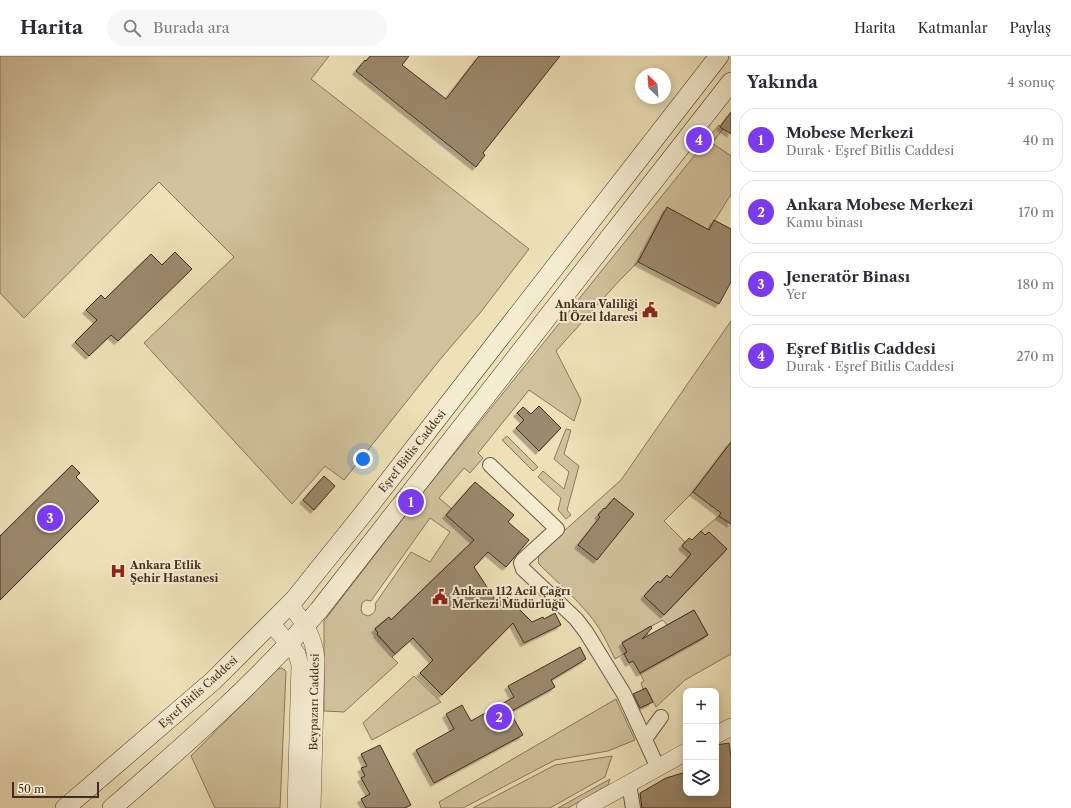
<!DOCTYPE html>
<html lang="tr">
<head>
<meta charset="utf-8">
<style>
  body { margin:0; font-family:"Libre Caslon Text",serif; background:#f7f7f7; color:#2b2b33 }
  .controls { position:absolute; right:12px; bottom:12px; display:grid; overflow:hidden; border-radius:8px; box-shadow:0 2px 10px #0003 }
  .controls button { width:36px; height:36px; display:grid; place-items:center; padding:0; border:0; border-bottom:1px solid #e1e1e2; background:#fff; color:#2b2b33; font:20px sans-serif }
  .compass { position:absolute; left:635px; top:12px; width:36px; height:36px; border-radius:50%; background:#fff; box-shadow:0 2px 10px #0003; rotate:335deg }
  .scale { position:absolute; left:12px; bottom:10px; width:87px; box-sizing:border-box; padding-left:4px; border:2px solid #432c1f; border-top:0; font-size:11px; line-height:14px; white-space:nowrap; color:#432c1f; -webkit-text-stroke:3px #f4ecd0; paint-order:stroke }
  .you { position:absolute; left:363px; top:403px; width:14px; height:14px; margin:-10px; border:3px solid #fff; border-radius:50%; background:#1a73e8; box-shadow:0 0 0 6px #1a73e833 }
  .badge { display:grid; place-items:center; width:26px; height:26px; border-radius:50%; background:#7c3aed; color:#fff; font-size:13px; font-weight:700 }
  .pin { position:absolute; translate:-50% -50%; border:2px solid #fff; box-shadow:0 1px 4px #0006 }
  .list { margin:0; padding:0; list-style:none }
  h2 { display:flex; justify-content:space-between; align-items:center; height:52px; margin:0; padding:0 16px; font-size:17px }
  h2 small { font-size:13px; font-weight:400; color:#7c7c81 }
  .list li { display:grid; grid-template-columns:26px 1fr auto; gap:12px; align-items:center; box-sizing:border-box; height:64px; margin:0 8px 8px; padding:0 8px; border:1px solid #e1e1e2; border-radius:16px }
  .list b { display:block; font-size:15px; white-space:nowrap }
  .list p { margin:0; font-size:13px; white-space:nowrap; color:#7c7c81 }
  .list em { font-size:13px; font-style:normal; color:#7c7c81 }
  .icon { flex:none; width:22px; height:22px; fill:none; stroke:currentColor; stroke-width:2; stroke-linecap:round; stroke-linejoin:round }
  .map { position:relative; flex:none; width:731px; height:752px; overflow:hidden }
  header { display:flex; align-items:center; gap:24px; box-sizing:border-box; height:56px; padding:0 20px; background:#fff; border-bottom:1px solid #e1e1e2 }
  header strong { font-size:19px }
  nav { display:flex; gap:22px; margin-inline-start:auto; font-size:14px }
  .search { width:280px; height:36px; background:#f7f7f7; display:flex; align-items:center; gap:10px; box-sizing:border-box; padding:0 14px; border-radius:22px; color:#7c7c81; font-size:15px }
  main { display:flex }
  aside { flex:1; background:#fff }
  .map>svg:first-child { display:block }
</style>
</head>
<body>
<header>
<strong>Harita</strong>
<div class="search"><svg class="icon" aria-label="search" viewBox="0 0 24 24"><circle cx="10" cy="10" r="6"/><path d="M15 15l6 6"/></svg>Burada ara</div>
<nav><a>Harita</a><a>Katmanlar</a><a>Paylaş</a></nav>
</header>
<main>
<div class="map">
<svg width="731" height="752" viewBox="0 0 731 752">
  <defs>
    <filter id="shadow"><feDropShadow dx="-3.5" dy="3.5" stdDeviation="0" flood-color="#0004"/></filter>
  </defs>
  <rect width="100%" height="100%" fill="#eee1b7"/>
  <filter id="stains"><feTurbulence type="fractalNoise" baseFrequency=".005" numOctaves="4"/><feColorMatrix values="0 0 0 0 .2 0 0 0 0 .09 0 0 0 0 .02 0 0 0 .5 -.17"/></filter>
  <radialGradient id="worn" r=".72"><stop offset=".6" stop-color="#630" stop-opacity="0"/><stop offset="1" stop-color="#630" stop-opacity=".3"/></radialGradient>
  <g fill="#d1c29d" stroke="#8a775e" fill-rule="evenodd">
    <polygon points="0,0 329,0 311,23 529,193 480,257 442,301 344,424 325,410 292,448 144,287 234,201 159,126 24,262 0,237"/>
    <path d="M719 69 723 73 712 87 731 100V138L709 174 667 152 638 206 619 225 556 295 581 344 574 365 529 334 478 397 483 402 470 417 464 412 439 442 452 453 446 459 475 484 391 564 389 561 375 572 378 577 377 579 395 598 392 601 398 607 344 656 324 655V565L421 439ZM430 462 450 476 430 506 411 496 375 548C377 554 374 558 368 560L363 558 361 554 362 547 366 544 371 545Z"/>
    <path d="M731 265V386L693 436 664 465 685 486 682 490 691 498 687 503 689 505 670 522 667 519 660 527 658 525 644 540 664 559 727 493 709 476 705 479 701 475 719 460 731 468V598L685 624 656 651 646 632 643 633 641 627 644 625 640 617 708 579 694 554 667 569 663 564 646 573 648 578 642 582 639 577 622 586 627 596 615 603C610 593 605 582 599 572 584 549 558 527 539 508 537 501 540 497 545 492L621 424Z"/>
    <polygon points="566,373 571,374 564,398 579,410 567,454 571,459 566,463 558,454 561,442 538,421 543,415 564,433 569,416 554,403"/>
    <polygon points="507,380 538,411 533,415 502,384"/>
    <polygon points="281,612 285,614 286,616 280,752 215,752 191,700 276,614"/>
    <polygon points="414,620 441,646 372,684 363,667"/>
    <polygon points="616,643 635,684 608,695 555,704 463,752 441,752 439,746"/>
    <polygon points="612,700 605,721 550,752 473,752 555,709"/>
    <polygon points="610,723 608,729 568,752 558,752"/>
  </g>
  <g fill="#9c8a6e" stroke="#432c1f" filter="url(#shadow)">
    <polygon points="370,0 409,0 402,9 446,43 479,0 560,0 483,97 485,99 476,111 356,15 365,4 366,5"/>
    <polygon points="731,56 731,78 720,71"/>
    <polygon points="667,151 709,174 714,164 731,173 731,226 719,248 638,206"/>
    <polygon points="175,196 192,213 118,285 111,279 89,300 75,286 97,264 86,254 101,239 105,243 151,198 162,209"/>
    <polygon points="539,350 561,372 539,395 516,372 524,364 517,357 523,351 531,358"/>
    <polygon points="731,386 731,468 719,460 721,457 693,436"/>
    <polygon points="72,409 80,417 76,421 99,445 0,544 0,480"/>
    <polygon points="324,420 335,430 314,454 303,444"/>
    <polygon points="475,426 514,459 508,466 529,484 506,511 488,496 474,511 496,545 504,538 532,566 543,561 544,563 555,557 561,569 524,587 513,567 442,639 420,617 433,604 413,582 395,598 377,578 378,577 375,573 389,561 391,564 474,484 446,459"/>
    <polygon points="614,442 634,458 597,504 578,489 600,461 598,459 604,452 605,453"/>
    <polygon points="701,475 705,479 709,476 727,493 664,559 644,540 658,525 660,527 667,519 670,522 687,503 691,498 682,490 689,482 692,484"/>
    <polygon points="694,554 708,579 640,617 633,605 629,607 624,598 627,596 622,587 651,570 652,572 642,583"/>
    <polygon points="580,591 586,603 551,624 555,631 510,656 523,679 434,727 416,694 454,673 446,658 462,649 471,665 514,641 508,630"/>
    <polygon points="646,632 653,646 640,652 633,638"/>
    <polygon points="729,687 731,701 731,752 642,752 640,737 666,722 686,716 686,737 716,737 716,689"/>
    <polygon points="380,689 411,749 405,752 366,752 361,743 370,738 361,722 365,720 361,712 367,710 361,698"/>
  </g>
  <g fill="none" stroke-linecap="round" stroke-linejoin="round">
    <defs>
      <g id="minor">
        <polyline points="490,409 557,473 523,504 521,507 523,513 576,563 586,576 624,638 658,712"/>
        <polyline points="645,683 661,661"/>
        <polyline points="629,728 633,752"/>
      </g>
      <g id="tertiary">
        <path d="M289 549C304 564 314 581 316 603L312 752"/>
        <polyline points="271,567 297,598 300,609 296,752"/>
        <polyline points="716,679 731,671"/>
        <polyline points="585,752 686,696"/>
      </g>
      <g id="secondary">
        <polyline points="65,752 213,625 294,544 363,458 719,0"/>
        <path d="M112 752C184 690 257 626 319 554L731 26"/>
      </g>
    </defs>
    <use href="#minor" stroke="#6e5945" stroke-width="16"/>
    <use href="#tertiary" stroke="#6e5945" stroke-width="18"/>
    <use href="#secondary" stroke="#432c1f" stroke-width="20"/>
    <use href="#minor" stroke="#f4ecd0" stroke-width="14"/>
    <use href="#tertiary" stroke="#f4ecd0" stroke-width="17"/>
    <use href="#secondary" stroke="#f4ecd0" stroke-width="19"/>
  </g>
  <defs>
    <symbol id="civic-bare" viewBox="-9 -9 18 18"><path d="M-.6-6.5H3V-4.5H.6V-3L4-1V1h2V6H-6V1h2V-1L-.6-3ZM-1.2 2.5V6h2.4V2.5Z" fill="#8f2418" stroke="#f4ecd0" stroke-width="2.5" paint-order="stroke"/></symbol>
    <symbol id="hospital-bare" viewBox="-9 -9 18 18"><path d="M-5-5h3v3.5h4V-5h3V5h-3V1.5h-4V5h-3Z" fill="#8f2418" stroke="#f4ecd0" stroke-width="2.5" paint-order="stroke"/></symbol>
  </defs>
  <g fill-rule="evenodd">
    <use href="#civic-bare" x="639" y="243" width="22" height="22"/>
    <use href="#hospital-bare" x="107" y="504" width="22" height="22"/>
    <use href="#civic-bare" x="429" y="530" width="22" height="22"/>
  </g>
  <g text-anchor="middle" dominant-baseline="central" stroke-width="4" stroke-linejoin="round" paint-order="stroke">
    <g font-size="11" font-weight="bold" fill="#432c1f" stroke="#f4ecd0" text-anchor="start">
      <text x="638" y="248" text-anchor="end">Ankara Valiliği<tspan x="638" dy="13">İl Özel İdaresi</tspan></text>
      <text x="130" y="509">Ankara Etlik<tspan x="130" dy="13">Şehir Hastanesi</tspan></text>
      <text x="452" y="535">Ankara 112 Acil Çağrı<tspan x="452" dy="13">Merkezi Müdürlüğü</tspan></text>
    </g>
    <g font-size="11" fill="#432c1f" stroke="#f4ecd0">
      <text transform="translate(412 395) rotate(-52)">Eşref Bitlis Caddesi</text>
      <text transform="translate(198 636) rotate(-42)">Eşref Bitlis Caddesi</text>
      <text transform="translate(314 646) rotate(-89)">Beypazarı Caddesi</text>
    </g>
  </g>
  <rect width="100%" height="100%" filter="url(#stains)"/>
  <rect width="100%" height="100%" fill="url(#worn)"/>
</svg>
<div class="controls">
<button>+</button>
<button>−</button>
<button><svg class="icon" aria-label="layers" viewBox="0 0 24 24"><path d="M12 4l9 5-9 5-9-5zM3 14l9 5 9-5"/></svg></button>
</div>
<svg class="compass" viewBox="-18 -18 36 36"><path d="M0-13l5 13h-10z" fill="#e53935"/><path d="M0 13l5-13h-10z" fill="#7c7c81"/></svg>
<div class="scale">50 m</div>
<div class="you"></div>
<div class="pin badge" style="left:411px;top:446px">1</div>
<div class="pin badge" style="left:499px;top:661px">2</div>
<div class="pin badge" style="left:50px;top:462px">3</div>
<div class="pin badge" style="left:699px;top:84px">4</div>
</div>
<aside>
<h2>Yakında<small>4 sonuç</small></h2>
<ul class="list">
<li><span class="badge">1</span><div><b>Mobese Merkezi</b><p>Durak · Eşref Bitlis Caddesi</p></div><em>40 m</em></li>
<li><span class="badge">2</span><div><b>Ankara Mobese Merkezi</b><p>Kamu binası</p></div><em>170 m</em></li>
<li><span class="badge">3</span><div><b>Jeneratör Binası</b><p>Yer</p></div><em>180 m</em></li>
<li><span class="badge">4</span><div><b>Eşref Bitlis Caddesi</b><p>Durak · Eşref Bitlis Caddesi</p></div><em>270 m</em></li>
</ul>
</aside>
</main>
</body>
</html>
